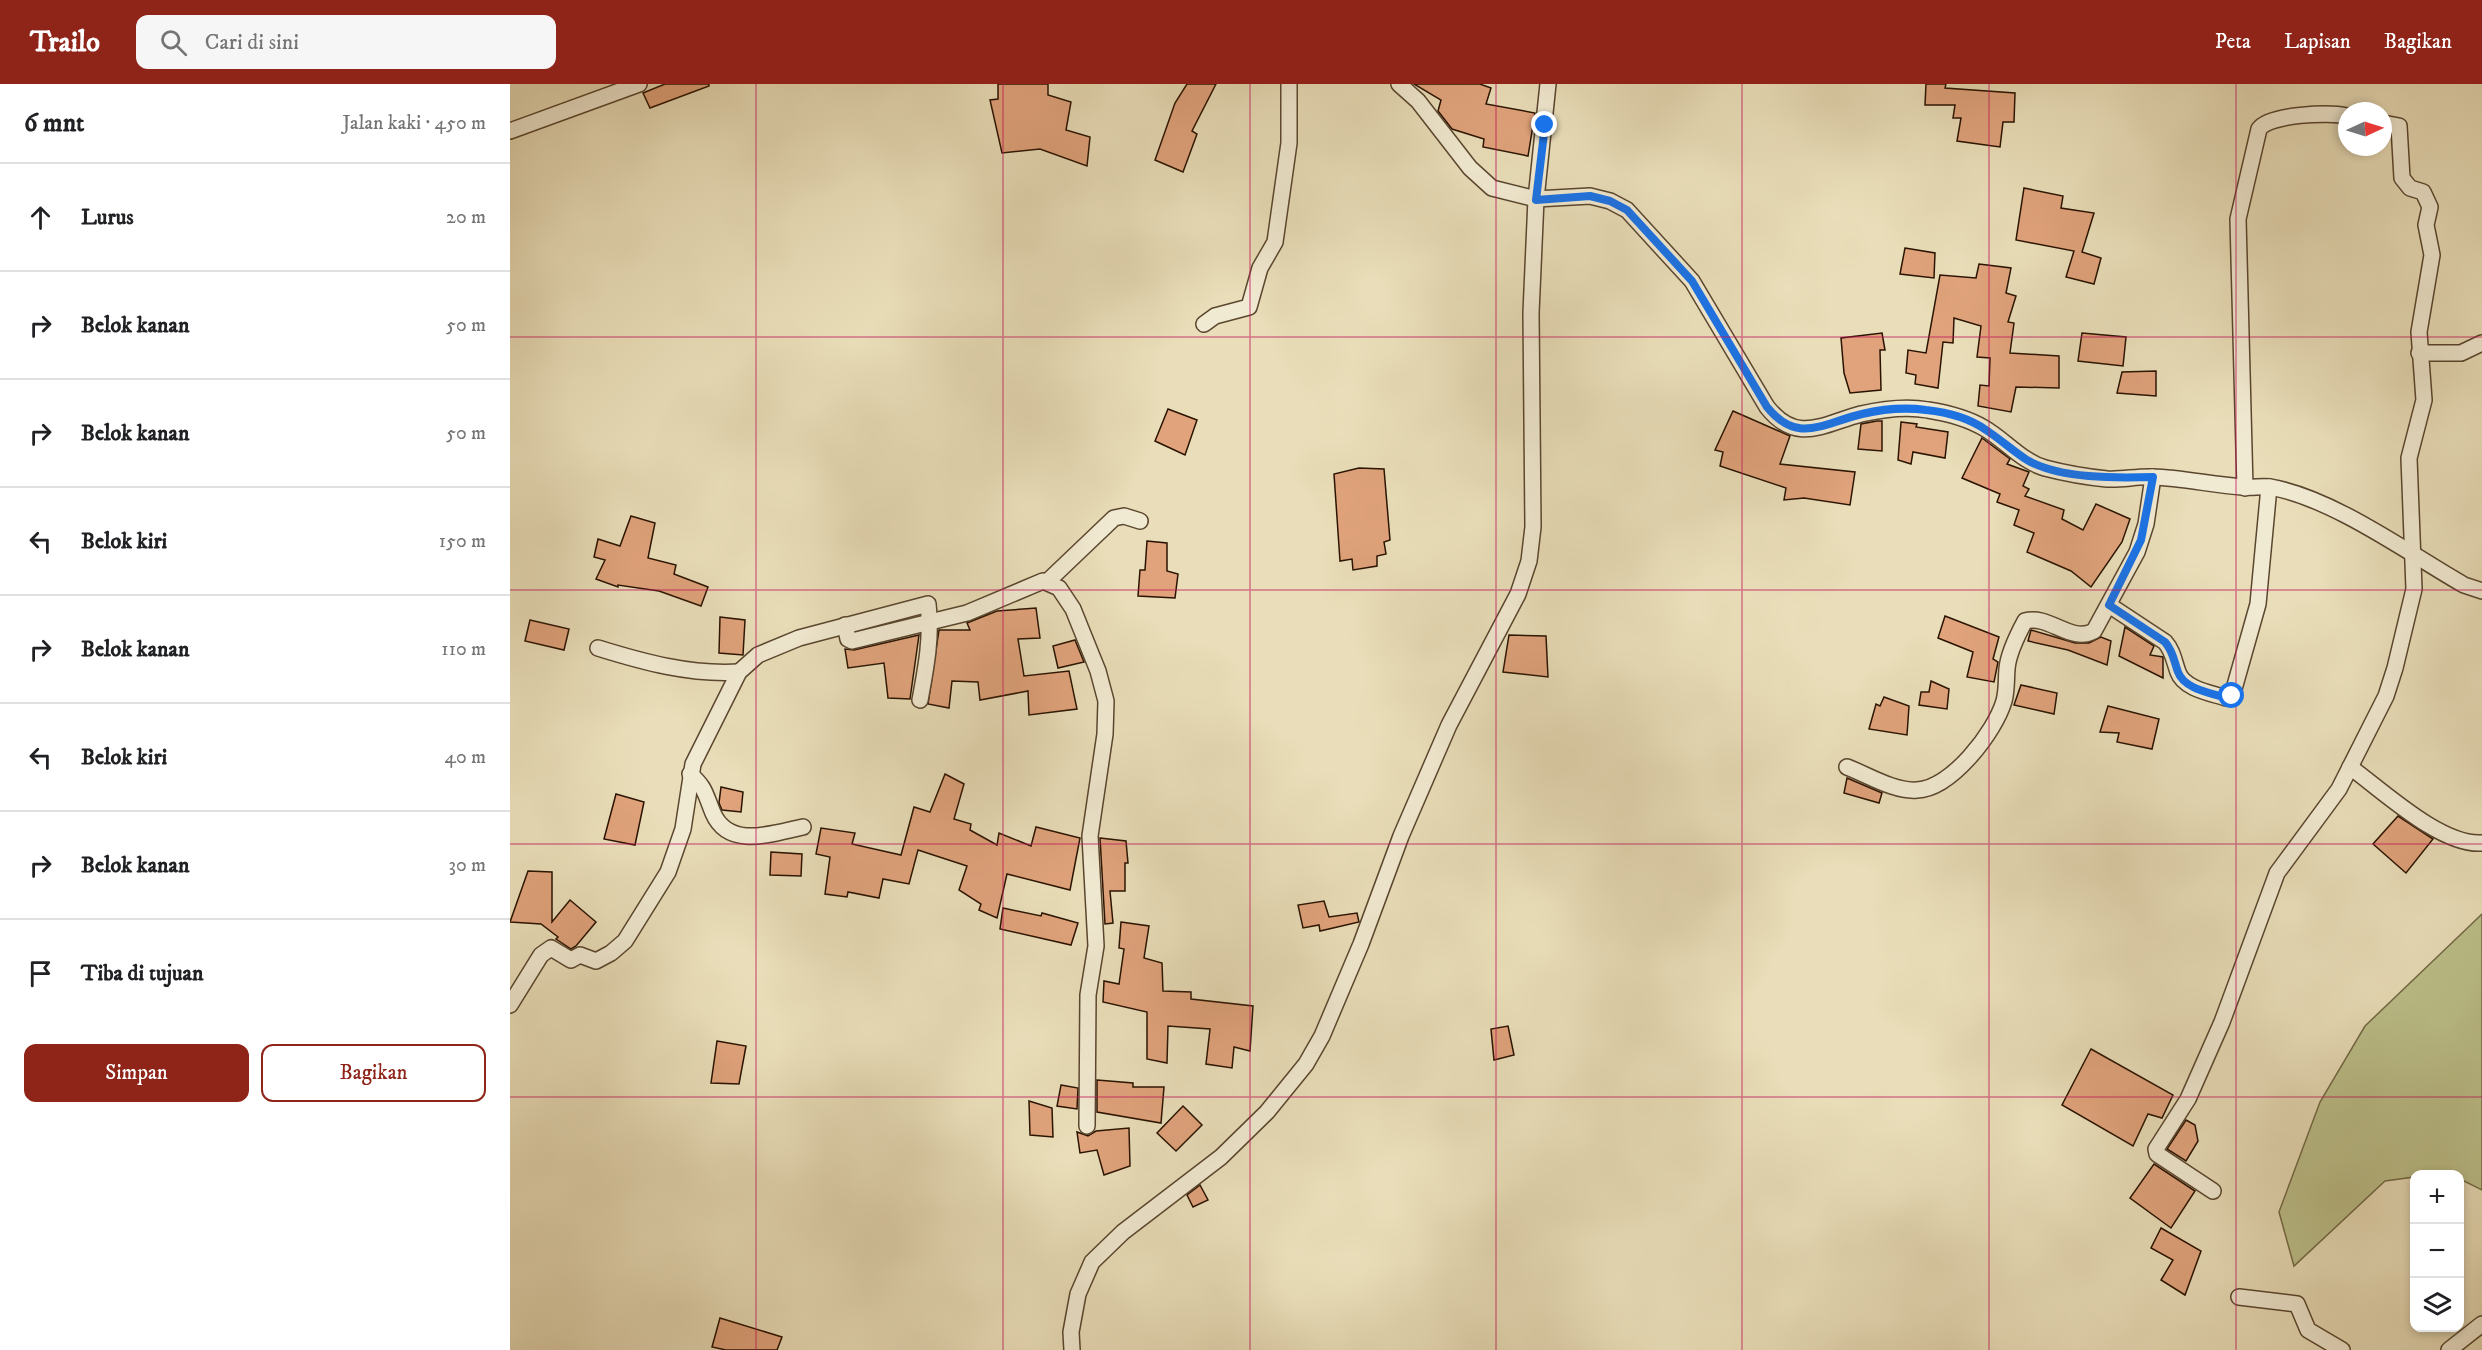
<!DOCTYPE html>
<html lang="id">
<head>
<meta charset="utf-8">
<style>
  body { margin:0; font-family:"IM FELL DW Pica",serif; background:#f6f6f6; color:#202124 }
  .controls { position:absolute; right:18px; bottom:18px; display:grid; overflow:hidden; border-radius:12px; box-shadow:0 3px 9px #0003 }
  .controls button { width:54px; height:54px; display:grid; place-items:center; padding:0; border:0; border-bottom:2px solid #e0e0e0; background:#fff; color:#202124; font:30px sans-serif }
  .compass { position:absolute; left:1828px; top:18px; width:54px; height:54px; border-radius:50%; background:#fff; box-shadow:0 3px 9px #0003; rotate:86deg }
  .stop { position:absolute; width:18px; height:18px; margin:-14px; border:4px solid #1a73e8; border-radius:50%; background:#fff }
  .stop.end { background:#1a73e8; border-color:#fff; box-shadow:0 2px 6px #0008 }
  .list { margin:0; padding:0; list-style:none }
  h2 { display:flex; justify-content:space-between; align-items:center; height:78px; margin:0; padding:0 24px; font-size:26px }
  h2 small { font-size:20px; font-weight:400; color:#757577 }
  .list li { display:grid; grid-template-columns:39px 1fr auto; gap:18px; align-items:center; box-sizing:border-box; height:108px; padding:0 24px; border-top:2px solid #e0e0e0 }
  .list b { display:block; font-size:22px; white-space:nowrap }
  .list em { font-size:20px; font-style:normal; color:#757577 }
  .actions { display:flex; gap:12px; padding:18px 24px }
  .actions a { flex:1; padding:14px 0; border:2px solid #8f2418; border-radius:12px; text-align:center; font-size:21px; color:#8f2418 }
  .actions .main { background:#8f2418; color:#fff }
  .icon { flex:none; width:33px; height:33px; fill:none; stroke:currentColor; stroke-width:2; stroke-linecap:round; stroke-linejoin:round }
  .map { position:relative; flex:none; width:1972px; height:1266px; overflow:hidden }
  header { display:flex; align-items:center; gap:36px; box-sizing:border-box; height:84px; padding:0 30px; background:#8f2418; color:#fff }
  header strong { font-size:28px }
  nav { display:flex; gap:33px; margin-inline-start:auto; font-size:21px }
  .search { width:420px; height:54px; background:#f6f6f6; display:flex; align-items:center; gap:15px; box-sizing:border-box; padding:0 21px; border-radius:12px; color:#757577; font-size:22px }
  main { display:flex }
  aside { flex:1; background:#fff }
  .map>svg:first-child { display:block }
</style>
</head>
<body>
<header>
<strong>Trailo</strong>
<div class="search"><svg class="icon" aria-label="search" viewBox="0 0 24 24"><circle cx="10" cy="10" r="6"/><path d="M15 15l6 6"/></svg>Cari di sini</div>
<nav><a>Peta</a><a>Lapisan</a><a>Bagikan</a></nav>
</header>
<main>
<aside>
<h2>6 mnt<small>Jalan kaki · 450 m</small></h2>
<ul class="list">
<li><svg class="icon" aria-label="ahead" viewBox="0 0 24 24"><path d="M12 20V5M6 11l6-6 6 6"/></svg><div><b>Lurus</b></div><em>20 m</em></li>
<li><svg class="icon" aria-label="right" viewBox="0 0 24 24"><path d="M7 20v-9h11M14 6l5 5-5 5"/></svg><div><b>Belok kanan</b></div><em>50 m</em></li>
<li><svg class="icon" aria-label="right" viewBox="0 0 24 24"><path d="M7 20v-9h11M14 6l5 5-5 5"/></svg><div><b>Belok kanan</b></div><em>50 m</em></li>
<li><svg class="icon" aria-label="left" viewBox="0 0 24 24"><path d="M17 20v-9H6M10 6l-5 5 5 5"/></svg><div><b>Belok kiri</b></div><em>150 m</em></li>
<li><svg class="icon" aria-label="right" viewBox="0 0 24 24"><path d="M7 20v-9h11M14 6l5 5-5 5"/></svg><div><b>Belok kanan</b></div><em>110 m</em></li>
<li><svg class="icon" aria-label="left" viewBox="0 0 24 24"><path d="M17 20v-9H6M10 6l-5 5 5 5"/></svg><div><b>Belok kiri</b></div><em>40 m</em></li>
<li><svg class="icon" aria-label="right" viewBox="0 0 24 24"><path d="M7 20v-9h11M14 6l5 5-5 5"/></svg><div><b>Belok kanan</b></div><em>30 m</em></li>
<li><svg class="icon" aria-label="arrive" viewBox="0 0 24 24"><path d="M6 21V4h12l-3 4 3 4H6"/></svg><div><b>Tiba di tujuan</b></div></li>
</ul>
<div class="actions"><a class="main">Simpan</a><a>Bagikan</a></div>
</aside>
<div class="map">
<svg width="1972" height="1266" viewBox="0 0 1972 1266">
  <rect width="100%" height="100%" fill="#e9deb9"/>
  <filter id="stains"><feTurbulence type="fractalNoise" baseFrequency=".00333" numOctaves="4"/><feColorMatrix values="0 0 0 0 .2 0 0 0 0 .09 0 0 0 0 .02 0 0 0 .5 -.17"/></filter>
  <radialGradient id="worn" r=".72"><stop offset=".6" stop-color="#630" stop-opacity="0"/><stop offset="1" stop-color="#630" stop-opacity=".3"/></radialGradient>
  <polygon fill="#bcc08b" stroke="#736a46" stroke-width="1.5" points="1972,830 1972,1106 1950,1095 1950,1090 1935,1088 1904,1090 1904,1093 1875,1097 1784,1182 1769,1128 1810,1018 1855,942"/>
  <g fill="#e0a37c" stroke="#2a1300" stroke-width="1.5">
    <polygon points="155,0 199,0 199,2 140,24 133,9"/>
    <polygon points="488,0 538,0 538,11 561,18 556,46 580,53 577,82 530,65 492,69 480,16 488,15"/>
    <polygon points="677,0 706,0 682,47 687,50 673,88 645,76 665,19"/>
    <polygon points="904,0 970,0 981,4 976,20 1025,29 1018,72 973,63 974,55 942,45 928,27 931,16"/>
    <polygon points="1416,0 1436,0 1435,4 1505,9 1504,38 1493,38 1490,63 1447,57 1451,34 1443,34 1445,21 1415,21"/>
    <polygon points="1514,104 1553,112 1551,124 1584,129 1572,168 1591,174 1584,200 1556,193 1564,167 1506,156"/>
    <polygon points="1395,164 1425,169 1424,194 1390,190"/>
    <polygon points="1469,180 1501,184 1496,209 1506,212 1498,238 1504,239 1500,269 1549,272 1549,304 1506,303 1501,328 1468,322 1470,301 1479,302 1480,274 1467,273 1471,242 1444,234 1443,259 1433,258 1428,304 1405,300 1406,291 1396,289 1398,266 1416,269 1430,191 1466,194"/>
    <polygon points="1372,249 1375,266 1370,266 1371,306 1340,309 1334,289 1331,254"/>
    <polygon points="1572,249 1616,253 1613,282 1568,277"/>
    <polygon points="1646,287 1646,312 1607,309 1612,288"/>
    <polygon points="658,325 687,336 675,371 645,357"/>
    <polygon points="1223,327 1280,352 1270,380 1345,388 1340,421 1294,414 1274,416 1276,404 1210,382 1213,368 1205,366"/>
    <polygon points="1367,337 1372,337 1372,367 1348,365 1351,340"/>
    <polygon points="1391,338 1407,340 1406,343 1438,348 1435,374 1403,368 1401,380 1388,376"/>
    <polygon points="1472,354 1500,375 1497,380 1519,388 1513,402 1519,405 1515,412 1554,426 1552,435 1573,446 1586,420 1620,435 1612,458 1581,503 1561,487 1517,468 1524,449 1504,441 1509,426 1487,418 1490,410 1452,394"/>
    <polygon points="849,384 874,385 880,456 874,458 876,470 867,472 867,482 843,486 842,475 830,477 824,390"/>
    <polygon points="121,432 145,439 138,474 166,481 164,490 198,503 191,522 149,507 108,501 108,503 86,495 95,476 84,473 88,455 110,462"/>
    <polygon points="637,457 657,459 657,487 668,490 665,514 628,512 630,486 635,486"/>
    <polygon points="526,524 530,554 508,555 514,592 559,587 567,625 519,631 518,607 470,616 468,598 442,597 439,624 418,620 429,546 460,546 457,539 487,527"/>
    <polygon points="1435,532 1489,553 1483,575 1488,578 1484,598 1457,593 1463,568 1428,554"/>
    <polygon points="210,533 235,536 233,571 209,569"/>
    <polygon points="20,536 59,545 54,566 15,557"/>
    <polygon points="1615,543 1644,562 1640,571 1653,573 1653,594 1609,572"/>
    <polygon points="1521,546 1565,559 1579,559 1591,553 1601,557 1597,581 1558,566 1518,557"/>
    <polygon points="409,551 400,615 378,614 374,579 338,584 335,565 344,566"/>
    <polygon points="999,551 1036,552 1038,593 993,588"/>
    <polygon points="565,556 574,578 548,584 543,562"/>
    <polygon points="1421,597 1439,605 1437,625 1409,621 1411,608 1419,608"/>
    <polygon points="1511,601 1547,609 1544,630 1504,621"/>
    <polygon points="1374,613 1399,622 1397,651 1359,645 1366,620 1370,622"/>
    <polygon points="1598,622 1649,635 1642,665 1607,658 1609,649 1590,648"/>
    <polygon points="435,690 454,700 444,735 461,740 460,746 487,761 489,749 521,762 526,743 570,754 560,806 497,790 487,834 469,826 471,820 449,806 457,782 408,766 399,800 373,795 369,814 338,808 337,813 315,810 320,773 306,770 311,744 345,749 342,760 391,771 404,723 420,728"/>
    <polygon points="1337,694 1372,709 1369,719 1334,709"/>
    <polygon points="211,703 233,708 231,728 212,726 209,719"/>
    <polygon points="106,710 134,718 125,761 94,755"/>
    <polygon points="1888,732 1923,755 1896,789 1863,760"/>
    <polygon points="590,754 616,757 618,779 615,779 615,807 600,807 603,839 595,840"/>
    <polygon points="261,768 292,770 291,792 260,791"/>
    <polygon points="18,787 42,788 42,838 60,816 86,838 66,862 61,865 46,855 48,853 31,840 0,838"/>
    <polygon points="814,817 819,833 847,829 849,838 810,847 809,841 793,844 788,821"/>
    <polygon points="493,824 531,832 532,829 568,839 561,861 490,845"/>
    <polygon points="611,838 639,842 634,874 652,879 653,907 681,908 681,915 743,922 740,967 724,963 722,984 696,980 700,945 658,942 657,979 637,975 637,928 593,918 594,897 609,900 614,865 609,864"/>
    <polygon points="998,942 1004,971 984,976 981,945"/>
    <polygon points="207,957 236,962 229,1000 201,999"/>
    <polygon points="1581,965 1663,1011 1652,1034 1638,1030 1623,1062 1552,1021"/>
    <polygon points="587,996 623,999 623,1003 654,1003 651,1039 587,1028"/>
    <polygon points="551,1001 568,1004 567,1025 547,1022"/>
    <polygon points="519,1017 542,1024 543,1053 520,1051"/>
    <polygon points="673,1022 692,1041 666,1067 647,1049"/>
    <polygon points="1676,1036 1685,1041 1688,1057 1676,1077 1657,1065"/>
    <polygon points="619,1044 620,1082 594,1091 587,1066 570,1069 567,1048 578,1052 586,1047"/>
    <polygon points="1644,1080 1685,1107 1661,1144 1620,1114"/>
    <polygon points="690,1101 698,1116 683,1123 677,1111"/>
    <polygon points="1651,1144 1691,1167 1675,1211 1651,1196 1663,1176 1641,1164"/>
    <polygon points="210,1234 272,1253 267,1266 216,1266 202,1263"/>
  </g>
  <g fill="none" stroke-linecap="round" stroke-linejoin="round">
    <defs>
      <g id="minor">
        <path d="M889 0 908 17 960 84 982 104 1026 115 1080 112 1100 117 1117 126 1182 197 1257 323C1287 361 1313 340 1351 330 1373 325 1396 322 1418 326 1437 329 1457 334 1474 344 1495 356 1511 377 1535 384 1554 389 1577 393 1597 395 1612 396 1628 392 1643 393 1673 394 1703 401 1733 403 1742 404 1751 402 1760 403 1823 414 1898 469 1954 501L1972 507"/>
        <polyline points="0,47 129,0"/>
        <polyline points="694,240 705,232 739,223 750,184 765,158 779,59 779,0"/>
        <polyline points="1909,269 1951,269 1972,259"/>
        <path d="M1735 404 1728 135 1749 45C1759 30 1820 28 1837 32"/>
        <polyline points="538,497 604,434 614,432 630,437"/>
        <path d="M1599 521 1655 558C1663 567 1664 577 1668 588 1674 605 1701 609 1716 614L1722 612 1748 520 1759 403"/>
        <polyline points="335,541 338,555 342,557 457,529 533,497 549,504 563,525 588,587 596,617 595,650 580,752 586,862 578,911 577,1042"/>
        <path d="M88 564C133 578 180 591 229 588"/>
        <path d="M1337 683C1358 691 1385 708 1407 706 1441 705 1485 648 1494 617 1497 606 1496 596 1497 585 1498 570 1508 550 1515 537 1539 530 1561 560 1584 547L1627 468 1636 440 1643 393"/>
        <path d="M1840 683C1873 707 1931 762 1972 759"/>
        <path d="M180 690C196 704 195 710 203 729 219 766 263 749 293 743"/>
        <path d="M0 921 31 871 41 864 61 876 70 871 86 877 101 869 115 857 158 788 173 745 183 680 229 588 248 571 289 554 418 520C422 553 416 584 410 616"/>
        <polyline points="1703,1107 1647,1070 1646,1065 1678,1015 1712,938 1767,789 1829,705 1876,612 1885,584 1904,505 1899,374 1914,316 1909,248 1922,171 1916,141 1920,123 1913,108 1900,104 1892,94 1889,42 1873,39"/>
        <polyline points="1729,1213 1787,1220 1798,1246 1832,1266"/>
        <polyline points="562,1266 561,1248 568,1210 582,1178 613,1148 711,1073 757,1028 796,980 812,952 851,860 891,752 939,641 1008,510 1019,477 1023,443 1021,229 1026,115 1038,0"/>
        <polyline points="1939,1266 1972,1240"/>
      </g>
    </defs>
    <use href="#minor" stroke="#5a462e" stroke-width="18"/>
    <use href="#minor" stroke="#f1ead2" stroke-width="15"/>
  </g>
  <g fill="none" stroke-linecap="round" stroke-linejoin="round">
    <path stroke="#1a73e8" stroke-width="8" d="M1035 41 1026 116 1080 112 1100 117 1117 126 1182 197 1257 323C1288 361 1313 339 1352 330 1373 325 1394 323 1416 326 1436 328 1459 334 1476 346 1490 355 1503 367 1517 376 1550 395 1606 394 1643 393L1631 456 1599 521 1655 558C1663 567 1664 577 1668 588 1674 605 1701 609 1716 614L1722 612"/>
  </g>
  <path fill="none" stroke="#c2185b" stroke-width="1.5" stroke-opacity="0.55" d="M246 0V1266M493 0V1266M740 0V1266M986 0V1266M1232 0V1266M1479 0V1266M1726 0V1266M0 253H1972M0 506H1972M0 760H1972M0 1013H1972"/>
  <rect width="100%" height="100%" filter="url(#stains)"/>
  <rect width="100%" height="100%" fill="url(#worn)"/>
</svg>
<div class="controls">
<button>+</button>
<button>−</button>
<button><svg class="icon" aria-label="layers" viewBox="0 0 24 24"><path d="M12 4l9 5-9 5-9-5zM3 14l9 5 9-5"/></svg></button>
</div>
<svg class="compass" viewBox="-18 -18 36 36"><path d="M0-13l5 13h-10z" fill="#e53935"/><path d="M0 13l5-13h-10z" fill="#757577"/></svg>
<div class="stop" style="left:1722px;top:612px"></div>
<div class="stop end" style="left:1035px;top:41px"></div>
</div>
</main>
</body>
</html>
